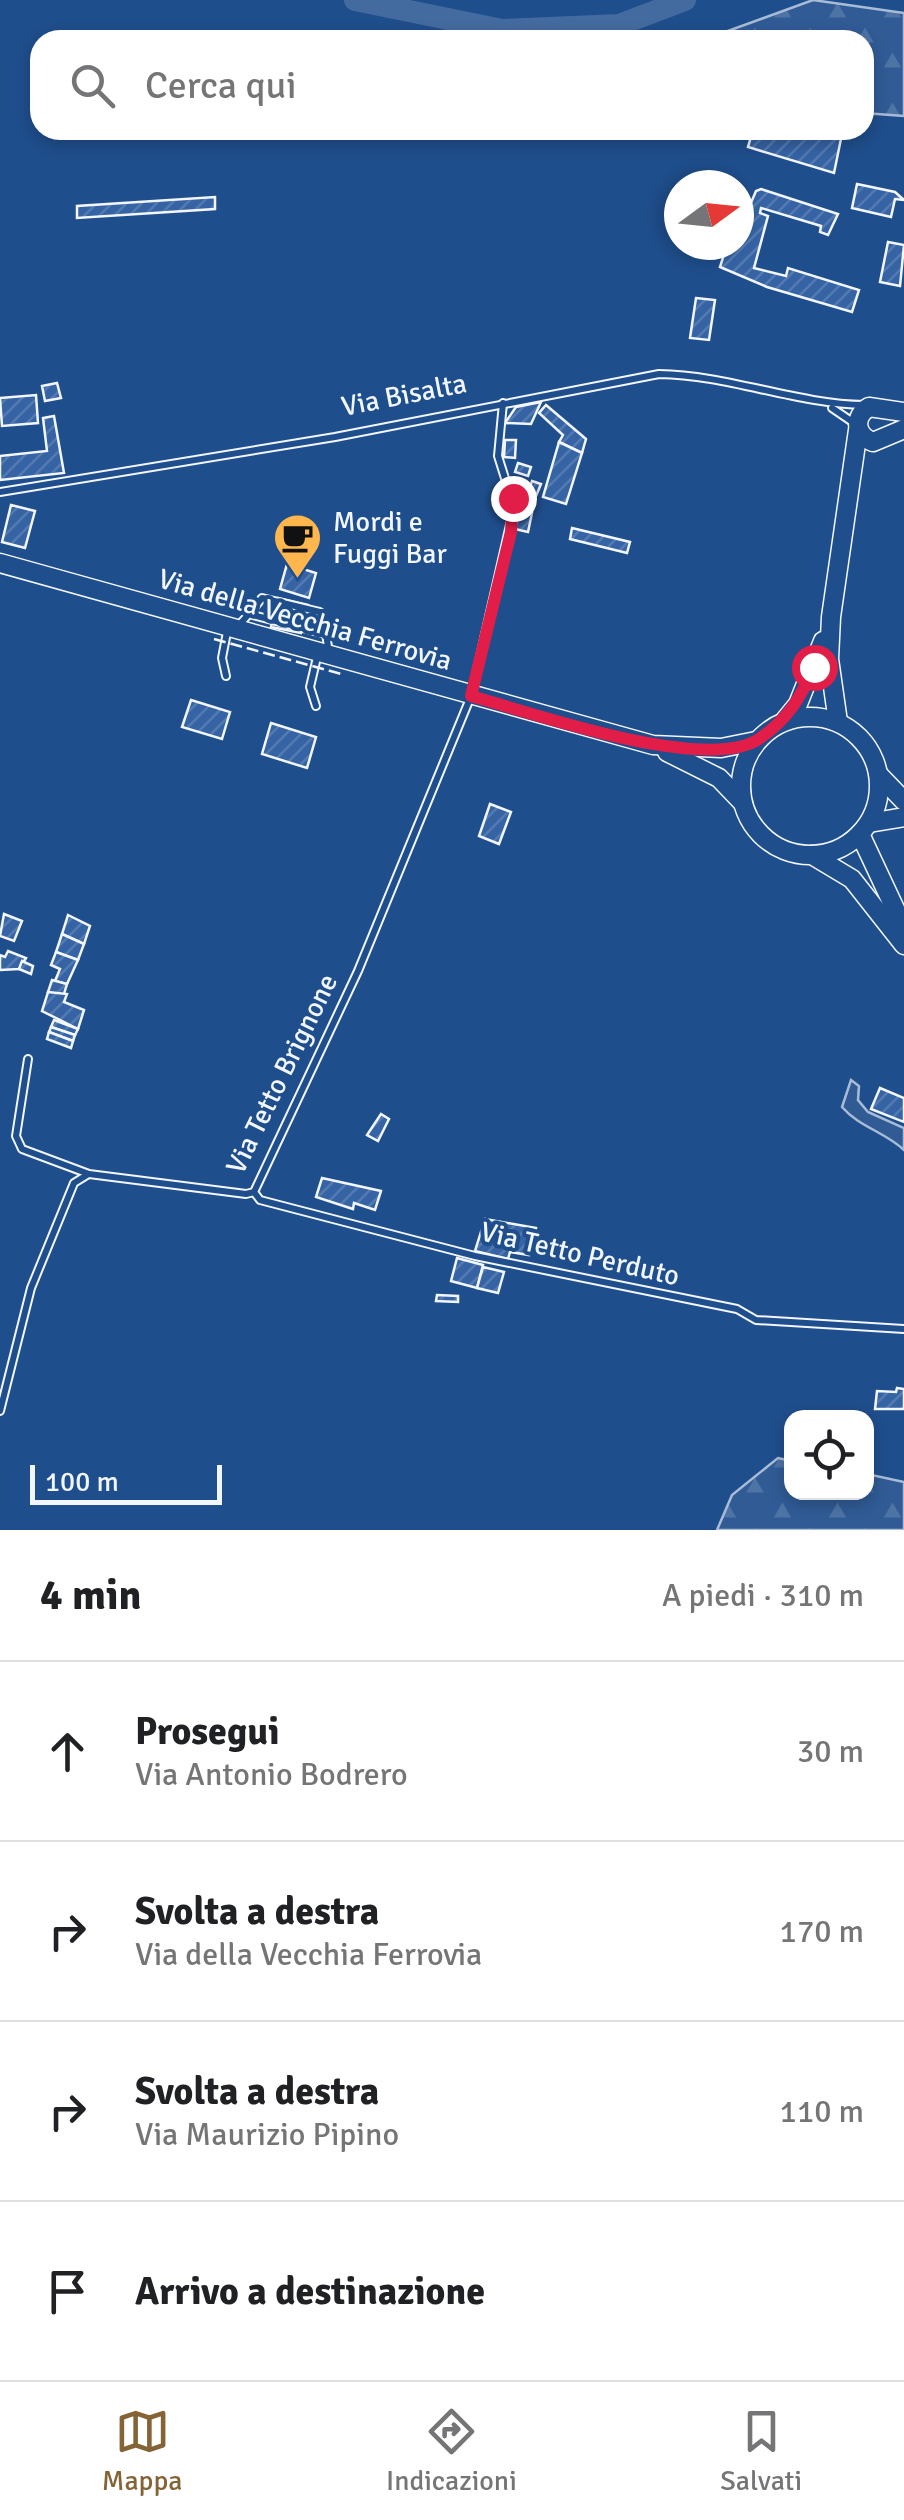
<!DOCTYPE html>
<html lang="it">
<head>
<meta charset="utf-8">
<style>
  body { margin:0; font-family:Signika,sans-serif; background:#f2f2f2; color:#202124 }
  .controls { position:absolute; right:30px; bottom:30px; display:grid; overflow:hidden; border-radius:20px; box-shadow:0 5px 15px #0003 }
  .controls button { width:90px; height:90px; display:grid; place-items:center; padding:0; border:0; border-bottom:2px solid #e0e0e0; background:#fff; color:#202124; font:50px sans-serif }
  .compass { position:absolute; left:664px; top:170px; width:90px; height:90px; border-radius:50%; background:#fff; box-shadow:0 5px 15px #0003; rotate:75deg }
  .scale { position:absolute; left:30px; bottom:25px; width:192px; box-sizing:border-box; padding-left:10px; border:5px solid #f2f6ff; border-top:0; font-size:28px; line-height:35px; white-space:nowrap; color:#f2f6ff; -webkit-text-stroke:8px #1f4e8c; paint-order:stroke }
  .stop { position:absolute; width:30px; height:30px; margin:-22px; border:8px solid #e11d48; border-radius:50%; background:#fff }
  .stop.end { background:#e11d48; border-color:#fff; box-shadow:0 2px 10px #0008 }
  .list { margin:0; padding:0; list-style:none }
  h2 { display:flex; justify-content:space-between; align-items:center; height:130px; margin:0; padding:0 40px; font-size:42px }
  h2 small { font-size:32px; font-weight:400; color:#757577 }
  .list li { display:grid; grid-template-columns:65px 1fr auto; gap:30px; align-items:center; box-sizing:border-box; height:180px; padding:0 40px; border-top:2px solid #e0e0e0 }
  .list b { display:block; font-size:38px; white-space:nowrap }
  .list p { margin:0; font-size:32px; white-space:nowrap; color:#757577 }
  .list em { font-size:32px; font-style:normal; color:#757577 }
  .icon { flex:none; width:55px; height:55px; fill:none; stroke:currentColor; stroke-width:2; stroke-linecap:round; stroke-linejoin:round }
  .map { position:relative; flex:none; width:904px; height:1530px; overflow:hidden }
  .search { position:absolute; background:#fff; box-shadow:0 5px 15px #0003; left:30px; right:30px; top:30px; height:110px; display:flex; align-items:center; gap:25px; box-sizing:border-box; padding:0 35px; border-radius:30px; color:#757577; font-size:38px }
  .sheet { height:850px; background:#fff }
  nav { display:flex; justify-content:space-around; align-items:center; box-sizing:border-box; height:140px; border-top:2px solid #e0e0e0; background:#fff; font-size:28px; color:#757577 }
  nav a { display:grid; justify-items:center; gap:5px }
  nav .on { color:#846436 }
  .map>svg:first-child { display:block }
</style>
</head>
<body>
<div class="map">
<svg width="904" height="1530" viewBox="0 0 904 1530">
  <defs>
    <pattern id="forest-firs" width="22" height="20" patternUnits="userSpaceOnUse" patternTransform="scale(2.5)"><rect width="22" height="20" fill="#305b95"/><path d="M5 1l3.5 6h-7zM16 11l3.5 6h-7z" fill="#4e73a5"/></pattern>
    <pattern id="building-hatch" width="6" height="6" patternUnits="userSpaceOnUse" patternTransform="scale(2.5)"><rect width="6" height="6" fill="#3563a3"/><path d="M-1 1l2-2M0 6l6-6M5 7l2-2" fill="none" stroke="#537ab1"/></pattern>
  </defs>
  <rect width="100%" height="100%" fill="#1f4e8c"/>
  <g fill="url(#forest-firs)" stroke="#a8bbd7" stroke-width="2.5">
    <polygon points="813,0 904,13 904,116 864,113 864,40 703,40"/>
    <path d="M851 1080 859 1086 858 1100 868 1112 904 1128V1150C885 1132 859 1127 842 1107Z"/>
    <polygon points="778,1458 791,1461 792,1492 866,1492 867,1474 904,1482 904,1530 717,1530 732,1495"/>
  </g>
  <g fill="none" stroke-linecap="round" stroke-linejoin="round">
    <polyline stroke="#446ba0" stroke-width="22" points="355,0 502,30 619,25 685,0"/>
  </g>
  <g fill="url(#building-hatch)" stroke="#f2f6ff" stroke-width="2.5">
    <polygon points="753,130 794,134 795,130 838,130 842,134 834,173 748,147"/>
    <polygon points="857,184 895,192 904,200 895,199 891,217 852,208"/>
    <polygon points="761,189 838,214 828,235 820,232 821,226 761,208 760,213 768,216 754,268 786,276 788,268 859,290 852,312 767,287 720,267 727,245 739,245 739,215 745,217 756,191"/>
    <polygon points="215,197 215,209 77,218 77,206"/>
    <polygon points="888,242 904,245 900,286 880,282"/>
    <polygon points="696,298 715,300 709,340 690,338"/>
    <polygon points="57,383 61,398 45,401 42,386"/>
    <polygon points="36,395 38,423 2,426 0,398"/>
    <polygon points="541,402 531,424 505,423 516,407"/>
    <polygon points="546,405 586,439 582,453 559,442 563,435 539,413"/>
    <polygon points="54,416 64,473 0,480 0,456 47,451 43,418"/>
    <polygon points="505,440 516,440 515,458 504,457"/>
    <polygon points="559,442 582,453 566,504 543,497"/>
    <polygon points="518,463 531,467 528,476 515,472"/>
    <polygon points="532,481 541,484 536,496 528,494"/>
    <polygon points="11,505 35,511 25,548 2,542"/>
    <polygon points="519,511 532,513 528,532 515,529"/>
    <polygon points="572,528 630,542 627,553 570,539"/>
    <polygon points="287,564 316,573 309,598 280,589"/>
    <polygon points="278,598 308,605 301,633 271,627"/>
    <polygon points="191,700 230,712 222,739 182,727"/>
    <polygon points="271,723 316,737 307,768 262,754"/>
    <polygon points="490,804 511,812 499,844 479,836"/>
    <polygon points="4,914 22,921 14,941 0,936"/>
    <polygon points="68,915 90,926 84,944 62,934"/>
    <polygon points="62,934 84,944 78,960 56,952"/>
    <polygon points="8,951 26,958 19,969 0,970 0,955 5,957"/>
    <polygon points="56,952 78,960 67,984 55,981 60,969 51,965"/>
    <polygon points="22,961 33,966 31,974 19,969"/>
    <polygon points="52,980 67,984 63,997 48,992"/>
    <polygon points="48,992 67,994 64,1002 84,1010 78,1029 42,1011"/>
    <polygon points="54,1020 78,1029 75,1035 51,1027"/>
    <polygon points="51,1027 75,1035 73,1041 49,1032"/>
    <polygon points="49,1032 73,1041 71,1048 47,1039"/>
    <polygon points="880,1088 904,1098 904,1122 871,1109"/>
    <polygon points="381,1114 389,1119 378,1141 367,1135"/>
    <polygon points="322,1178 381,1191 375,1210 354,1203 353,1209 316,1197"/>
    <polygon points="485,1219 536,1228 529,1255 510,1252 508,1259 475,1251"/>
    <polygon points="457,1258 483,1265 477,1288 451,1281"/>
    <polygon points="483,1267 504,1272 498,1293 477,1288"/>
    <polygon points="437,1295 458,1296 458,1302 436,1301"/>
    <polygon points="897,1388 904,1389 904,1409 875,1409 877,1391 896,1392"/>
  </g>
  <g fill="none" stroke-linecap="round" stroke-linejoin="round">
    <defs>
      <g id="lane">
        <polyline points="832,408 854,423"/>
        <path d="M0 492 335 437 659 374C729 375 795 404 865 405"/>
        <polyline points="249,614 262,598 320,612 326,634"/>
        <polyline points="239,625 249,614 326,634 329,653"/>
        <polyline points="226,676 222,658 228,627"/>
        <polyline points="316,706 310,687 318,653"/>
        <polyline points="28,1059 16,1136 22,1149 89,1174 246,1194 254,1192 358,971 471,696 514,507 498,456 503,403"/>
        <polyline points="254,1192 260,1200 475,1256 737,1309 756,1320 904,1329"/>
        <polyline points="0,1411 31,1288 74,1183 87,1175"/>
      </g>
      <g id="secondary">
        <path d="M904 412 869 407C853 417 855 435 873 442L904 429"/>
        <polyline points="785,720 798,704 823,641"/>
        <polyline points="838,722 829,659 831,617 858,430"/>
        <polyline points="879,775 904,801"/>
        <polyline points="869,823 904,817"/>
      </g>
      <g id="primary">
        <polyline points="0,563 653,745 721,748 756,741"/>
        <circle cx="810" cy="786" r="69"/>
        <polyline points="667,752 719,778 742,802"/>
        <polyline points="860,834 904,928"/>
        <polyline points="812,855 852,879 904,945"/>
      </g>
    </defs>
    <use href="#lane" stroke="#f2f6ff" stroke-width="10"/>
    <use href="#secondary" stroke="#f2f6ff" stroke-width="21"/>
    <use href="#primary" stroke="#f2f6ff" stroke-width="21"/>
    <use href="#lane" stroke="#1f4e8c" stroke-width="6"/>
    <use href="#secondary" stroke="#1f4e8c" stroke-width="18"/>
    <use href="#primary" stroke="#1f4e8c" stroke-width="18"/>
    <polyline stroke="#f2f6ff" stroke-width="2.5" stroke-dasharray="12 5" stroke-linecap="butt" points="214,639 345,675"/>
  </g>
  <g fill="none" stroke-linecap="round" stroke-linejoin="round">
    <path stroke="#e11d48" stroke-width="12" d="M513 498 511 532 471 696C532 713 706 774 759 739 788 719 800 699 814 667"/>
  </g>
  <defs>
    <symbol id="cafe-pin" viewBox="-11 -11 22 30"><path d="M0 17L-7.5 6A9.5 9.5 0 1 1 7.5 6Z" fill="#ffb74d" stroke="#1f4e8c"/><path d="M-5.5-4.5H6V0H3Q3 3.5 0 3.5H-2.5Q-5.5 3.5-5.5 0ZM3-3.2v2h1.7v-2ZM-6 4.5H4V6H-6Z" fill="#111"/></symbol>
  </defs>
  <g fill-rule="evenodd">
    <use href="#cafe-pin" x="270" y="510" width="55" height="75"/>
  </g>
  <g text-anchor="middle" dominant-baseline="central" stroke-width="8" stroke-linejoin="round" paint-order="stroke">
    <g font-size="28" fill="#f2f6ff" stroke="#1f4e8c">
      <text transform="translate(404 395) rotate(-11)">Via Bisalta</text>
      <text transform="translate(305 620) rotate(16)">Via della Vecchia Ferrovia</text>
      <text transform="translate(282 1074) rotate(-64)">Via Tetto Brignone</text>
      <text transform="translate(580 1254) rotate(13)">Via Tetto Perduto</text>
    </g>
    <g font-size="28" fill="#f2f6ff" stroke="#1f4e8c" text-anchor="start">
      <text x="333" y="522">Mordi e<tspan x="333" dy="32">Fuggi Bar</tspan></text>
    </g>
  </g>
</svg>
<div class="controls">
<button><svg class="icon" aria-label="locate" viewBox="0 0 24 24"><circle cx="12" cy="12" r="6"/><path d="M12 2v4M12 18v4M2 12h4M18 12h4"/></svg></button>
</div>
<svg class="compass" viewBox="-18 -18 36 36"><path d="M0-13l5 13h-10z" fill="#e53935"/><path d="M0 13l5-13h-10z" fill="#757577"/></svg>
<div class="scale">100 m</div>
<div class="stop" style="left:814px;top:667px"></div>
<div class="stop end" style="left:513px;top:498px"></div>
<div class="search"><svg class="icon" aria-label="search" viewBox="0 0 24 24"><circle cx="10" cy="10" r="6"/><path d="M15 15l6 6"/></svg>Cerca qui</div>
</div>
<section class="sheet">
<h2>4 min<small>A piedi · 310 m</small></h2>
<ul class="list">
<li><svg class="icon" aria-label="ahead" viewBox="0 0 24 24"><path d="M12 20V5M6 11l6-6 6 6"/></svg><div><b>Prosegui</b><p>Via Antonio Bodrero</p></div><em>30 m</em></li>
<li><svg class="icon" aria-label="right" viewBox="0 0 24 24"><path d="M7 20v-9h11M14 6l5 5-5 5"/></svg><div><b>Svolta a destra</b><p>Via della Vecchia Ferrovia</p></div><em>170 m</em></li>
<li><svg class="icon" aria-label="right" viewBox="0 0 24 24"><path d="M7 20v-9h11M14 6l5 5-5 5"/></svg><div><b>Svolta a destra</b><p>Via Maurizio Pipino</p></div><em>110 m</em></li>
<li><svg class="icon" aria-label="arrive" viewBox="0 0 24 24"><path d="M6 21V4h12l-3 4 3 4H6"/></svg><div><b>Arrivo a destinazione</b></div></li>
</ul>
</section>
<nav>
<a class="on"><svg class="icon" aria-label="map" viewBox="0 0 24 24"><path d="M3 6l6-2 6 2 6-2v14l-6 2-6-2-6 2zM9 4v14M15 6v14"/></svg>Mappa</a>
<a><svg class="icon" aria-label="directions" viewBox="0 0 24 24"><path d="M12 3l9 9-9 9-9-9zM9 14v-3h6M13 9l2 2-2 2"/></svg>Indicazioni</a>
<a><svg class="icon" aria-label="saved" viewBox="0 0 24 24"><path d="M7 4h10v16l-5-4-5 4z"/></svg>Salvati</a>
</nav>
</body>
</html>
